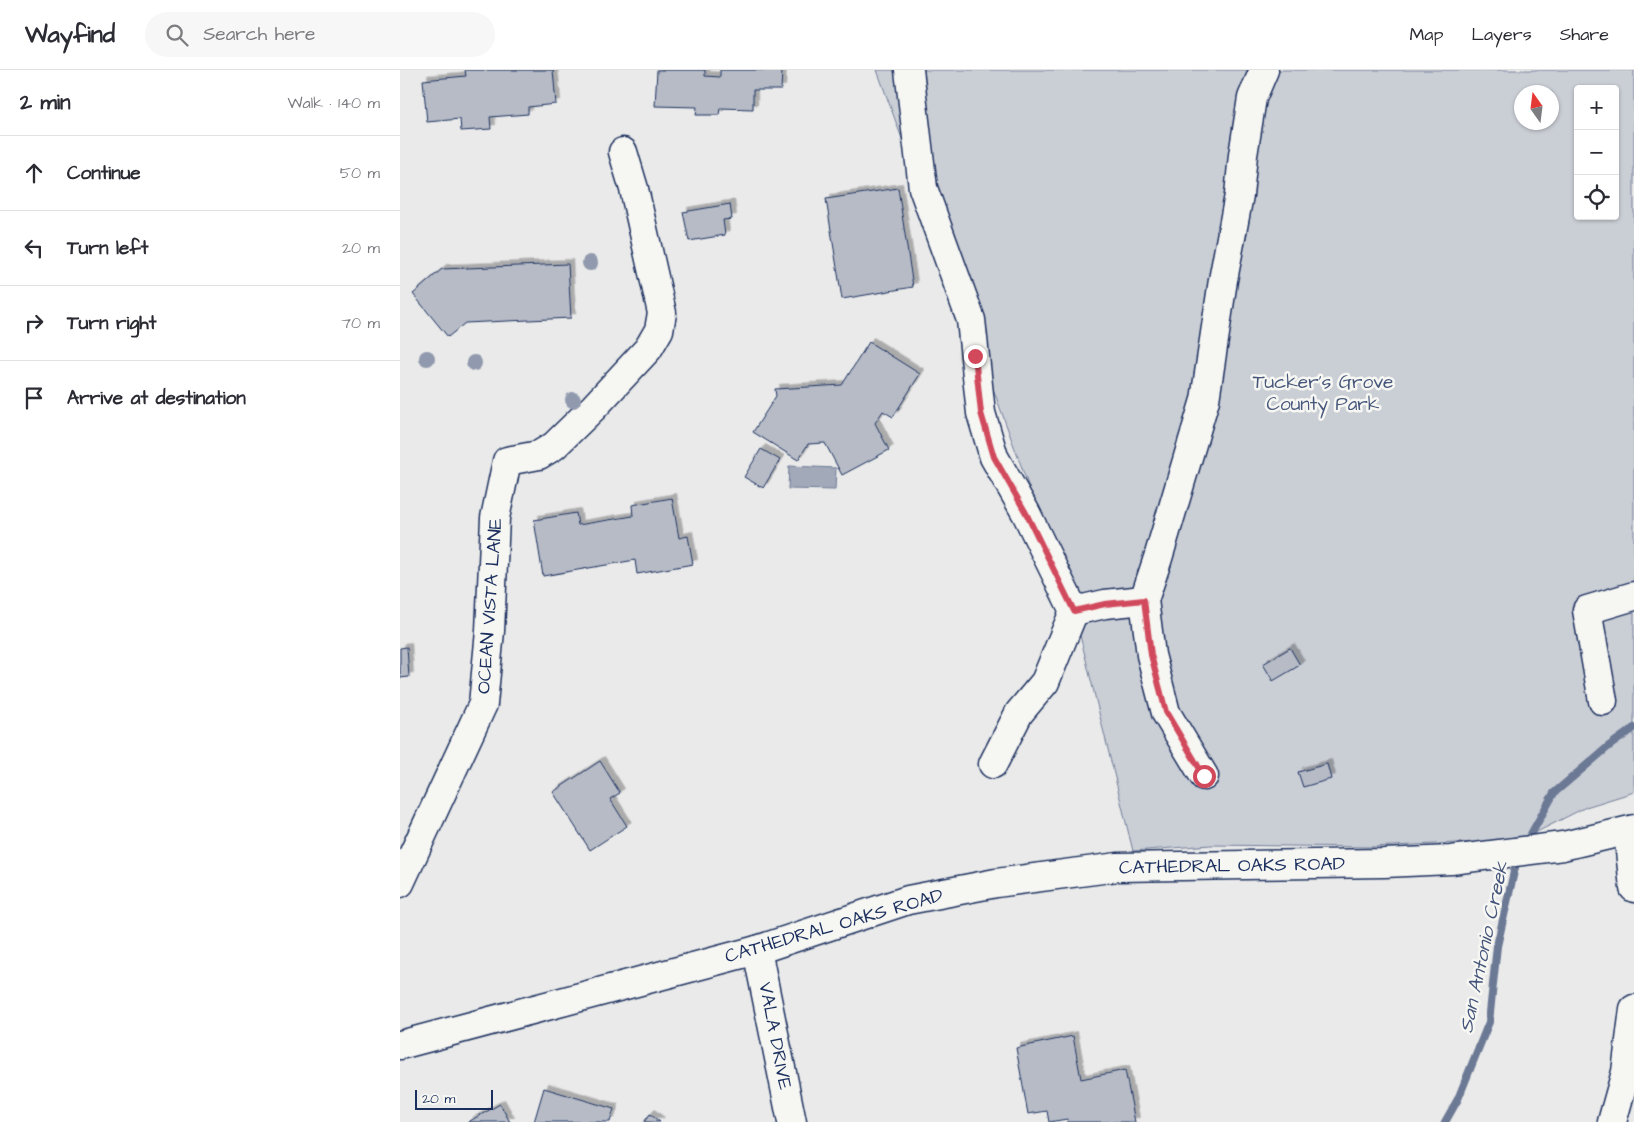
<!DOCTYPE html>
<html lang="en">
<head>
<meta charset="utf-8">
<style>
  body { margin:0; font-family:"Architects Daughter",sans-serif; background:#f7f7f7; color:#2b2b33 }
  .controls { position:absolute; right:15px; top:15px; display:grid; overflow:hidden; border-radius:5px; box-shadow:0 1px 4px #0004 }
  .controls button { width:45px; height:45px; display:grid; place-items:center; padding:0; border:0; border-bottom:1px solid #e1e1e2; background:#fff; color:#2b2b33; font:25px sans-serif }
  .compass { position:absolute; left:1114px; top:15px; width:45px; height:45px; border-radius:50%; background:#fff; box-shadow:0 1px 4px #0004; rotate:346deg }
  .scale { position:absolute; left:15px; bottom:12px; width:78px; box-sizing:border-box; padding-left:5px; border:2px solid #1b2f5e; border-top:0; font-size:14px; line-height:18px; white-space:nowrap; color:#1b2f5e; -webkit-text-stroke:4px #f6f6f2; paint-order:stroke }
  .stop { position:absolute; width:15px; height:15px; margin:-11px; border:4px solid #d1495b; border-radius:50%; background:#fff }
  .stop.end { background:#d1495b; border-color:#fff; box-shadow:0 1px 5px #0008 }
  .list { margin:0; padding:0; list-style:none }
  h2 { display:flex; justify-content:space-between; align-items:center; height:65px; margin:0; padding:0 20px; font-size:21px }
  h2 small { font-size:16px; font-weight:400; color:#7c7c81 }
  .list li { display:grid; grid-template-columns:32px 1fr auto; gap:15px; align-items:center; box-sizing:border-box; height:75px; padding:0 20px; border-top:1px solid #e1e1e2 }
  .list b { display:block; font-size:19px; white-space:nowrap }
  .list em { font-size:16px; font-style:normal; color:#7c7c81 }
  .icon { flex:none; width:28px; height:28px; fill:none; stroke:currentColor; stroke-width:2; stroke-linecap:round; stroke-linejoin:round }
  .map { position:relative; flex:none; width:1234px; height:1052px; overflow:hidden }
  header { display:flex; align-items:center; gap:30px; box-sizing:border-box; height:70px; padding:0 25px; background:#fff; border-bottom:1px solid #e1e1e2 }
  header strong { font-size:24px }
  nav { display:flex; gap:28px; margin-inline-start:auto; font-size:18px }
  .search { width:350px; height:45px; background:#f7f7f7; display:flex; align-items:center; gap:12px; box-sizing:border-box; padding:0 18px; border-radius:28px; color:#7c7c81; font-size:19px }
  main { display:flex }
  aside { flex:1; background:#fff }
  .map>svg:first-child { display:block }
</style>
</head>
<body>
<header>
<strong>Wayfind</strong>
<div class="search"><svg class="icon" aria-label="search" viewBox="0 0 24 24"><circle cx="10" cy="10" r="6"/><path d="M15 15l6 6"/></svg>Search here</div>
<nav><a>Map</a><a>Layers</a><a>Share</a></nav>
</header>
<main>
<aside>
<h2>2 min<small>Walk · 140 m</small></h2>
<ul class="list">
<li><svg class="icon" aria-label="ahead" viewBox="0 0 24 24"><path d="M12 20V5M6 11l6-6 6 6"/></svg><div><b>Continue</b></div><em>50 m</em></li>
<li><svg class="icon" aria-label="left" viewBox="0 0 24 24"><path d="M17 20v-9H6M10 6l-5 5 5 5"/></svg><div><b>Turn left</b></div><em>20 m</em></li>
<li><svg class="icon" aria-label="right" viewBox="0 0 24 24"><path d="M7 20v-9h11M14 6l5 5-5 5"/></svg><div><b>Turn right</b></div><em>70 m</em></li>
<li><svg class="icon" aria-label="arrive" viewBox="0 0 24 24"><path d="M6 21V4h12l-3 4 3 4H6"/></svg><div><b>Arrive at destination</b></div></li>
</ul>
</aside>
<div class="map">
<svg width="1234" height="1052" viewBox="0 0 1234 1052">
  <defs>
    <filter id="shadow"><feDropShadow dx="4.5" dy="-4.5" stdDeviation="0" flood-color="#0004"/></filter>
  </defs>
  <rect width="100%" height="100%" fill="#e9eae9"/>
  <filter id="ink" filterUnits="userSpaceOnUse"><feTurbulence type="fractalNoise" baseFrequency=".02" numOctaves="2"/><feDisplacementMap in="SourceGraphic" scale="10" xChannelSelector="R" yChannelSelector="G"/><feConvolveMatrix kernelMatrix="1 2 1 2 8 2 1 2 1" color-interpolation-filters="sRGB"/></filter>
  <g filter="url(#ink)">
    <path fill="#caced5" stroke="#727e9a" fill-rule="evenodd" d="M477 0H1234V722L1186 737 1131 765 1099 771 971 777 811 775 733 781 674 541ZM1178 19H1215V146H1178ZM1122 22H1152V52H1122Z"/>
    <polygon fill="#a2aaba" stroke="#6c7995" points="389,396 436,398 435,420 388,419"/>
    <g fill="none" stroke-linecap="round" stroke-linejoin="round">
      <g stroke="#6c7995" stroke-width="8">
        <polyline points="1126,773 1154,723 1209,676 1234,658"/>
        <polyline points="1045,1052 1058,1029 1089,952 1097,876 1116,793 1118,788"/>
      </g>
    </g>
    <g fill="#b6bbc6" stroke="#1b2f5e" filter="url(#shadow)">
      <polygon points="65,0 153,0 156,34 128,37 128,44 90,47 91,59 61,61 60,49 27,52 23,10 66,6"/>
      <polygon points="257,0 305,0 305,6 320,7 320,0 382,0 381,20 353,20 353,39 320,38 319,45 296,45 297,37 255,36"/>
      <polygon points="498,118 513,217 442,229 426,129"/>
      <polygon points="330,134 332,149 323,150 325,165 289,171 283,142"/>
      <polygon points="168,194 171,248 65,253 48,267 13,224 42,199"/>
      <polygon points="469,272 520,304 493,347 483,341 475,353 489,380 442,405 425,373 408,374 398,390 353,362 376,326 375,319 442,315"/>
      <polygon points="361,379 380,390 363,418 344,407"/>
      <polygon points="272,428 279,468 288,466 293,494 237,504 235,490 143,506 134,450 176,443 178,455 233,446 232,435"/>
      <polygon points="7,577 9,607 0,608 0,578"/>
      <polygon points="890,578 900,595 873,611 863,594"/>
      <polygon points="200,691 220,723 210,729 227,756 190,780 153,722"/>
      <polygon points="927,694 931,709 903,717 898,702"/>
      <polygon points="673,966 681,1009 725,1000 735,1052 668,1052 667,1049 649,1052 647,1041 628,1044 616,978"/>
      <polygon points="144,1018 214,1039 210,1052 134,1052"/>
      <polygon points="100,1034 110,1052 68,1052"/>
      <polygon points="250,1044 260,1052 244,1052"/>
    </g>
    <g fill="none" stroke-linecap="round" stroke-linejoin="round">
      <defs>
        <g id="minor">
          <polyline points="509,0 523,118 571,250 581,343 594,387 626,443 674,541 705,534 744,530"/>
          <polyline points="1203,631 1187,540 1234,526"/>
          <polyline points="593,694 619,643 645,612 674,541"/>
          <polyline points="804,706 766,643 751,585 744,530 758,488 805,330 823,210 839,125 843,85 852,28 864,0"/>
          <polyline points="0,813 83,634 90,561 95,448 107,391 139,385 154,376 193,338 248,279 259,260 262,243 256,216 234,119 223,82"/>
          <polyline points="357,880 392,1052"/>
        </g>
        <g id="major">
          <polyline points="1228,762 1234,818"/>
          <polyline points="0,975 357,880 508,830 596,813 718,797 984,793 1051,790 1163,776 1234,759"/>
          <polyline points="1212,1052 1226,1002 1234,939"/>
        </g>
      </defs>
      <use href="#minor" stroke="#1b2f5e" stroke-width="31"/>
      <use href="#major" stroke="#1b2f5e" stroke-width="31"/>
      <use href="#minor" stroke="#f6f6f2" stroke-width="28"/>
      <use href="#major" stroke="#f6f6f2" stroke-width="28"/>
    </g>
    <g fill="#9099ad">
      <circle cx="190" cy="193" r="8"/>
      <circle cx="27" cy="288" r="8"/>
      <circle cx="74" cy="293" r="8"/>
      <circle cx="173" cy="330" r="8"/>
    </g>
  </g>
  <g fill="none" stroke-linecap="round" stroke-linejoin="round" filter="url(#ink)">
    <polyline stroke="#d1495b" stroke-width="6" points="575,286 581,343 594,387 626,443 674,541 705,534 744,530 751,585 766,642 804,706"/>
  </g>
  <g text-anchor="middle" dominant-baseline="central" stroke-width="5" stroke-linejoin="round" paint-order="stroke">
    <g font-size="19" fill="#47577c" stroke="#f6f6f2">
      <text x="923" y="312">Tucker's Grove<tspan x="923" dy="22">County Park</tspan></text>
    </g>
    <g font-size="19" fill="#1b2f5e" stroke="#f6f6f2">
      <text transform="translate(90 536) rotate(-86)">OCEAN VISTA LANE</text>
      <text transform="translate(832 796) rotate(-1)">CATHEDRAL OAKS ROAD</text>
      <text transform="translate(434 856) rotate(-16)">CATHEDRAL OAKS ROAD</text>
      <text transform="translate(375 966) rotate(79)">VALA DRIVE</text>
    </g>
    <g font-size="20" font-style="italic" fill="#44547a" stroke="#f6f6f2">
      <text transform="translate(1084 877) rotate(-78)">San Antonio Creek</text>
    </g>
  </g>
</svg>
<div class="controls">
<button>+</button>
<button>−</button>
<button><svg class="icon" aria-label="locate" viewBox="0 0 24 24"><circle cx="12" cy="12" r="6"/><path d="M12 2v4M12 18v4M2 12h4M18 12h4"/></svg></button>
</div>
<svg class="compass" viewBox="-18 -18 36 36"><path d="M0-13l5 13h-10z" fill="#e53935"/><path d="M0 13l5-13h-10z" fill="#7c7c81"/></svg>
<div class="scale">20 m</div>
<div class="stop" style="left:804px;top:706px"></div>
<div class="stop end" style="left:575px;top:286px"></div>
</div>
</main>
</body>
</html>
